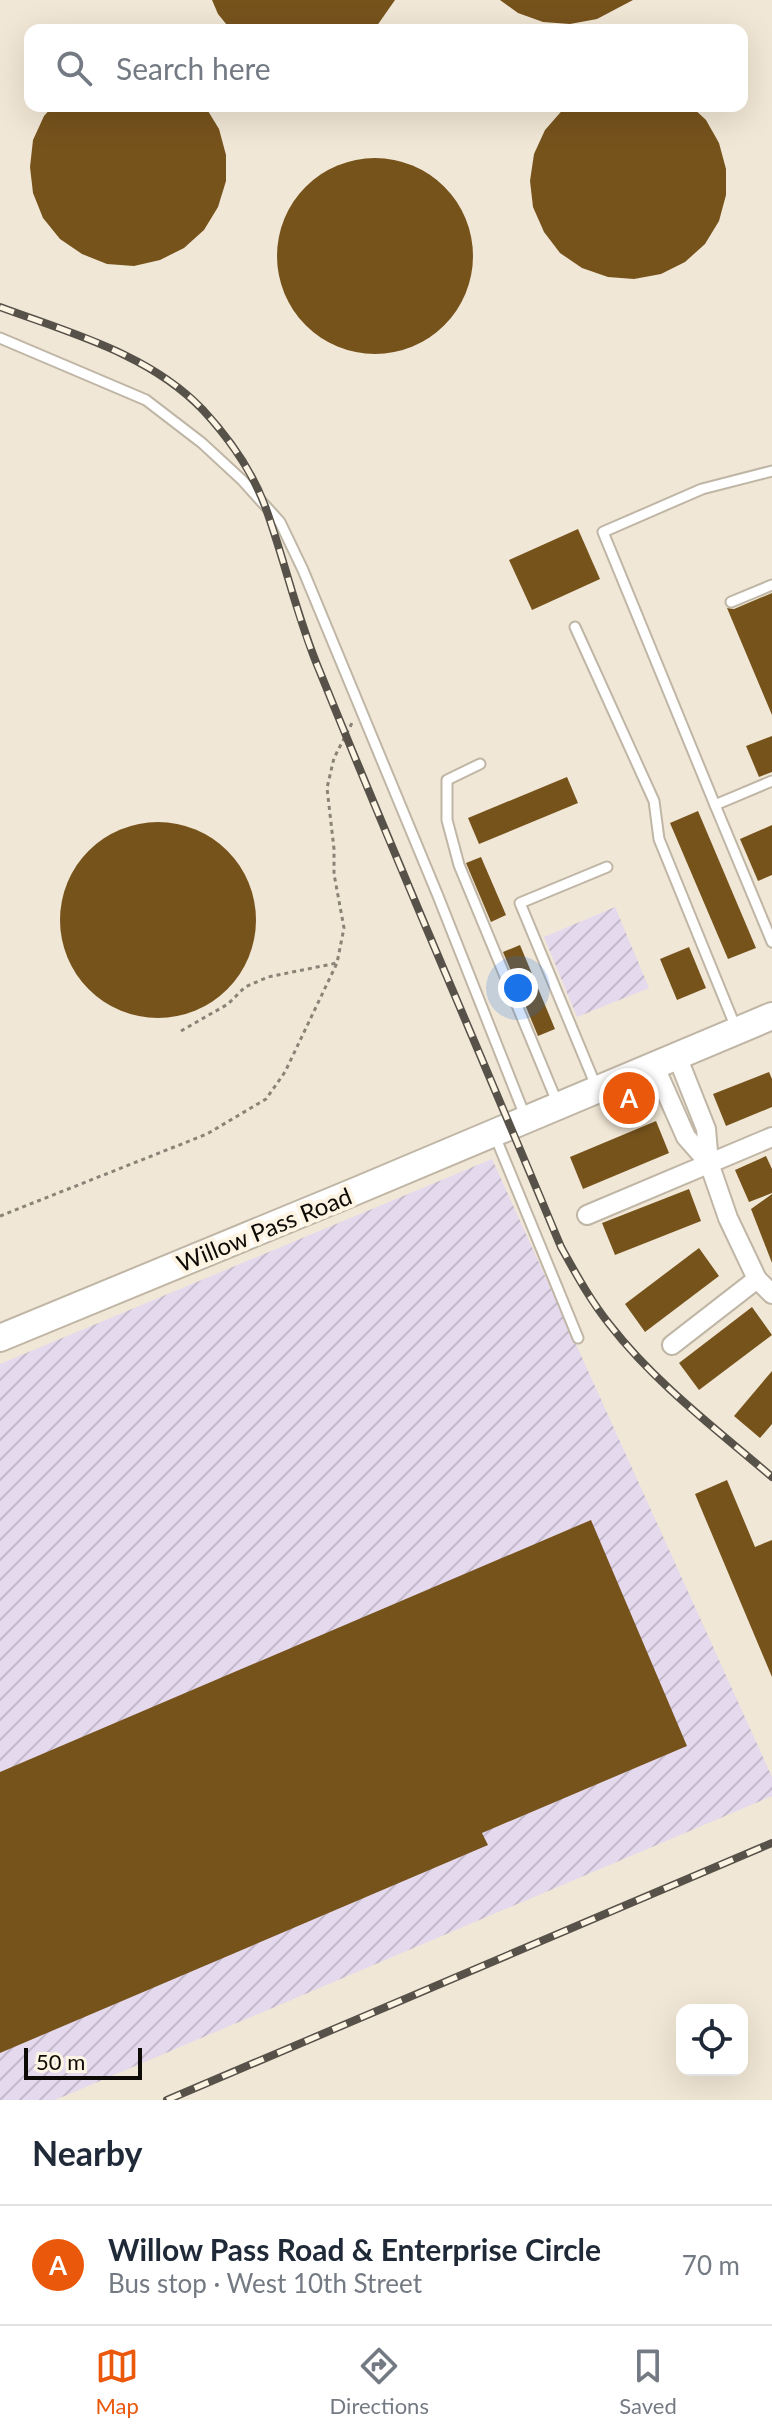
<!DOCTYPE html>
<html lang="en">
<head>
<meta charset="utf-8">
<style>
  body { margin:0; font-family:Lato,sans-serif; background:#f2f2f3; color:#1f2937 }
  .controls { position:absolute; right:24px; bottom:24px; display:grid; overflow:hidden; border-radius:16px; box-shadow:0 8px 32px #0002 }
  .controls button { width:72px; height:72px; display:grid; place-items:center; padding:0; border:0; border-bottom:2px solid #e0e1e3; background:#fff; color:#1f2937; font:40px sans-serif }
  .scale { position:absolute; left:24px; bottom:20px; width:118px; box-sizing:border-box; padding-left:8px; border:4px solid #0e0b06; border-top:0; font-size:22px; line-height:28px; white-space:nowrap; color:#0e0b06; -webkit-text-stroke:6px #fef4e4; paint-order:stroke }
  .you { position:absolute; left:518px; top:988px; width:28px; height:28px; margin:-20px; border:6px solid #fff; border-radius:50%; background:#1a73e8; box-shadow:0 0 0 12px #1a73e833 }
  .badge { display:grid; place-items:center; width:52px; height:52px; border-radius:50%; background:#ea580c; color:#fff; font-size:26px; font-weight:700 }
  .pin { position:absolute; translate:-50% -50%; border:4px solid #fff; box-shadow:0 2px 8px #0006 }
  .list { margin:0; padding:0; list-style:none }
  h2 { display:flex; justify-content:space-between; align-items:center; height:104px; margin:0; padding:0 32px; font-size:34px }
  h2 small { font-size:26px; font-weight:400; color:#747a83 }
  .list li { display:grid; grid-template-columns:52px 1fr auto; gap:24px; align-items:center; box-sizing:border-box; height:120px; padding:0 32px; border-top:2px solid #e0e1e3 }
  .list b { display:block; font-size:30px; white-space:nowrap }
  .list p { margin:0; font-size:26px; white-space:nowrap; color:#747a83 }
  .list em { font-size:26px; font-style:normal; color:#747a83 }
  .icon { flex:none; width:44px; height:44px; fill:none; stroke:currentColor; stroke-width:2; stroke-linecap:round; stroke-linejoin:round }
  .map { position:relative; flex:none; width:772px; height:2100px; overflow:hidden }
  .search { position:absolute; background:#fff; box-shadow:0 8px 32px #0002; left:24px; right:24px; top:24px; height:88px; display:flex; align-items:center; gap:20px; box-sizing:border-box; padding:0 28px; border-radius:16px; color:#747a83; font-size:30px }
  .sheet { height:224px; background:#fff }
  nav { display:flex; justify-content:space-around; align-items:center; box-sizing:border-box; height:112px; border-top:2px solid #e0e1e3; background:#fff; font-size:22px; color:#747a83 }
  nav a { display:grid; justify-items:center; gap:4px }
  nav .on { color:#ea580c }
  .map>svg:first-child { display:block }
</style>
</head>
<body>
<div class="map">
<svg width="772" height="2100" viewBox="0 0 772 2100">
  <defs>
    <pattern id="industrial-furrows" width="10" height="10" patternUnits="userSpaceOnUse" patternTransform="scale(2)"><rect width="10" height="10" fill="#e5d9ee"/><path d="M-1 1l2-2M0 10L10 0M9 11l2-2" fill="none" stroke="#c3b9cb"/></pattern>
  </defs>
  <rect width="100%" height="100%" fill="#f1e7d6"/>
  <g fill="url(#industrial-furrows)">
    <polygon points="615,907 649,988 577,1017 544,937"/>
    <polygon points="492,1159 772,1777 772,1796 55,2100 0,2100 0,1364"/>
  </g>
  <g fill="#77531c">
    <polygon points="212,0 395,0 374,30 231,30 218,14"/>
    <polygon points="500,0 633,0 597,19 570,24 543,22 518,13"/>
    <polygon points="53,106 205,106 219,129 226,155 226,181 218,207 204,230 184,248 160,260 134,266 107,264 82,254 60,239 43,218 33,193 30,167 33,140 44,116"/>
    <polygon points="566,106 691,106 706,120 719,143 726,169 726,195 719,221 705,244 685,262 661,274 634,279 608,277 582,268 560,253 544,232 533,207 530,181 534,154 545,130"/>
    <circle cx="375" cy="256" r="98"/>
    <polygon points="578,529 600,579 532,610 509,560"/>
    <polygon points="772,593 772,715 727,608 734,609"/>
    <polygon points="772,736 772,772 759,777 746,746"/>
    <polygon points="567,777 578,803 479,844 468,818"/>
    <polygon points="698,811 756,948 728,959 670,823"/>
    <circle cx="158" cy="920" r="98"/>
    <polygon points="772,825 772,875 758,881 740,839"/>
    <polygon points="481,857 506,915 491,922 466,863"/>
    <polygon points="520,945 555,1029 538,1036 503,952"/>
    <polygon points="689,947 706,988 677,1000 660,959"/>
    <polygon points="769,1072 772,1079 772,1107 726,1126 713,1094"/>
    <polygon points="656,1121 669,1153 583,1189 570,1157"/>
    <polygon points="766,1156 772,1169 772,1193 749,1202 735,1170"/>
    <polygon points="689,1189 701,1221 615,1255 602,1223"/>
    <polygon points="772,1194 772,1263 751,1209"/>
    <polygon points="699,1248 719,1276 645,1332 625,1304"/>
    <polygon points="752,1307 772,1335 699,1390 679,1363"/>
    <polygon points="772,1371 772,1424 760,1438 734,1416"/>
    <polygon points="727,1480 755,1547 772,1540 772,1677 695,1494"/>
    <polygon points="591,1520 687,1746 482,1833 488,1845 0,2053 0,1772"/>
  </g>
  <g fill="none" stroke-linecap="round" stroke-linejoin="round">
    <defs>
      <g id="service">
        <polyline points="0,338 146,400 202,443 242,480 280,522 303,570 438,896 525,1116"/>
        <polyline points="731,602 772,585"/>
        <polyline points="575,627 654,801 659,839 736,1028"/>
        <polyline points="480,764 447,780 447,820 459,865 557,1102"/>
        <polyline points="772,781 715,805 772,942"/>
        <polyline points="715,805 603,532 702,489 772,471"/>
        <polyline points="596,1086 520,903 607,867"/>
        <polyline points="495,1136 578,1338"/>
      </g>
      <g id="minor">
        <polyline points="677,1056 706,1129 709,1163 728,1218 757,1279 772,1294"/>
        <polyline points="654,1065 686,1137 709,1163"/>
        <polyline points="587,1215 772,1137"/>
        <polyline points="672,1345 757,1279"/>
      </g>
      <polyline id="secondary" points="0,1338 356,1191 772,1016"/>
    </defs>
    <use href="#service" stroke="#c0b6a6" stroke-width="13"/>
    <use href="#minor" stroke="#c0b6a6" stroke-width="22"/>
    <use href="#secondary" stroke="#c0b6a6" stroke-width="30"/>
    <g stroke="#8a8378" stroke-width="3" stroke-dasharray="4 4" stroke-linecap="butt">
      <polyline points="181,1031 228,1004 245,987 268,977 337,963"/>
      <polyline points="0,1216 207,1134 266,1099 285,1072 337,963 344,928 334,874 334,849 327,788 334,758 353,721"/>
    </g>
    <use href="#service" stroke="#fff" stroke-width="9"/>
    <use href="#minor" stroke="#fff" stroke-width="18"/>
    <use href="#secondary" stroke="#fff" stroke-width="26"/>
    <defs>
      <g id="rail">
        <path d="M0 307C70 333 150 354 203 410 228 437 252 471 265 506 285 561 297 618 320 672 398 865 481 1055 561 1247 576 1274 590 1300 610 1325 655 1383 716 1429 772 1477"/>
        <polyline points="167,2100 772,1843"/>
      </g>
    </defs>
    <use href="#rail" stroke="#575249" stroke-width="8"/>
    <use href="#rail" stroke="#fef4e4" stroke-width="5" stroke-dasharray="15" stroke-linecap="butt"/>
  </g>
  <g text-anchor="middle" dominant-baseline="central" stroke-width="8" stroke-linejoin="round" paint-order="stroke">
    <g font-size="24" fill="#0e0b06" stroke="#fef4e4">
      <text transform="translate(264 1229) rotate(-22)">Willow Pass Road</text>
    </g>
  </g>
</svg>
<div class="controls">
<button><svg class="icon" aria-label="locate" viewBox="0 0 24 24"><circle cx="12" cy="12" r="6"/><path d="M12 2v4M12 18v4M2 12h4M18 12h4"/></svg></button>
</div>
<div class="scale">50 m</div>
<div class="you"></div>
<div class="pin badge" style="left:629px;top:1098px">A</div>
<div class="search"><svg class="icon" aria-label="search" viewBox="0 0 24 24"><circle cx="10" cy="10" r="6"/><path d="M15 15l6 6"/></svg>Search here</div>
</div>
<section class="sheet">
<h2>Nearby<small></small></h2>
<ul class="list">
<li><span class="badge">A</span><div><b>Willow Pass Road &amp; Enterprise Circle</b><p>Bus stop · West 10th Street</p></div><em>70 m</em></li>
</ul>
</section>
<nav>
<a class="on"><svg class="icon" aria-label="map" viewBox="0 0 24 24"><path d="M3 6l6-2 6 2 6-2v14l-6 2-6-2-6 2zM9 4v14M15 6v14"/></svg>Map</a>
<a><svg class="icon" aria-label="directions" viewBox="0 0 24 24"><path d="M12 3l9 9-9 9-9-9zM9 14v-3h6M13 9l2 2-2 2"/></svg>Directions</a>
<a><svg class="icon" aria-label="saved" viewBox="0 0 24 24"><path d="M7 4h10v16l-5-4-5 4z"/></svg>Saved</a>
</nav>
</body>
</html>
